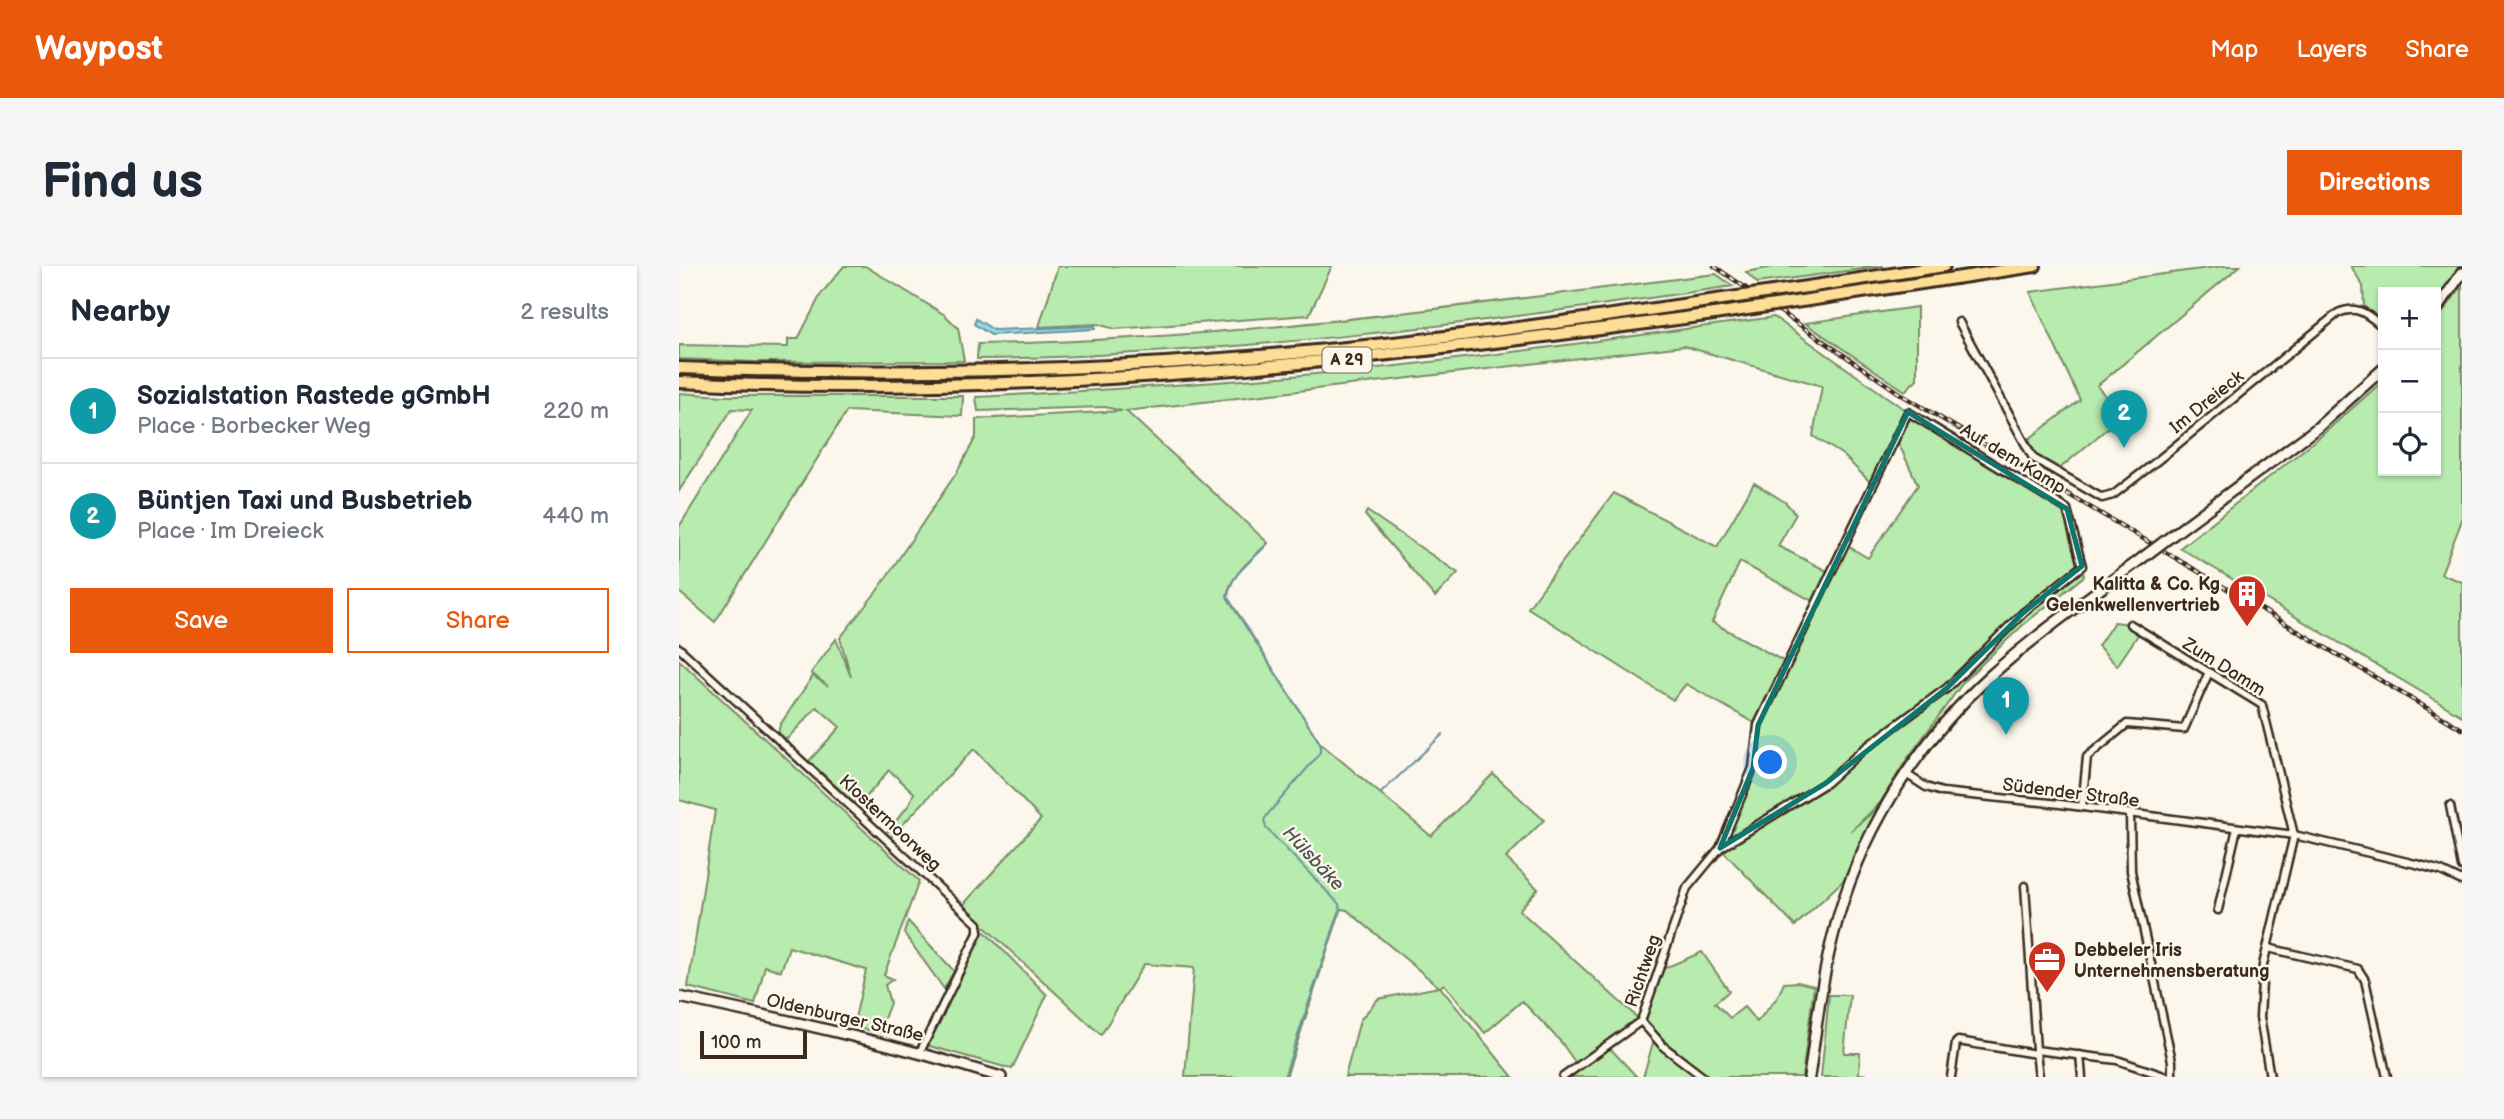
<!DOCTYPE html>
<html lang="en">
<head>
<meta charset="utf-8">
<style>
  body { margin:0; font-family:"Balsamiq Sans",sans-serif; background:#f6f6f7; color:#1f2937 }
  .controls { position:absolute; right:21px; top:21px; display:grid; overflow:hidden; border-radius:0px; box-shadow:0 2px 5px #0004 }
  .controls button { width:63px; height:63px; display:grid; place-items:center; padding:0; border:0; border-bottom:2px solid #e0e1e3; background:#fff; color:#1f2937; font:35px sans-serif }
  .scale { position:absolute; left:21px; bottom:18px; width:107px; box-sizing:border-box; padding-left:7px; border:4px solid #3b2a1e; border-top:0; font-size:19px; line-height:24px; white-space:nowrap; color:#3b2a1e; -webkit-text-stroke:5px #fbf7ec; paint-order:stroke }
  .you { position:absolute; left:1092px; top:497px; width:24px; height:24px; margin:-18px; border:5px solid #fff; border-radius:50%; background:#1a73e8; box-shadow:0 0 0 10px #1a73e833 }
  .badge { display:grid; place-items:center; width:46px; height:46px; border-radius:50%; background:#ea580c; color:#fff; font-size:23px; font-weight:700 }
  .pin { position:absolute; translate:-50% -58px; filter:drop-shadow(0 2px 4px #0008) }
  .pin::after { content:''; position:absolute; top:37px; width:24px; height:21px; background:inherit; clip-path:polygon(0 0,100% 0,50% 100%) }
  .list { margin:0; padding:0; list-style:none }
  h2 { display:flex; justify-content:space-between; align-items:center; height:91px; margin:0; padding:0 28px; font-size:30px }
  h2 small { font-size:23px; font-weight:400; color:#747a83 }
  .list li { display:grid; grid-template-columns:46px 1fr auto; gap:21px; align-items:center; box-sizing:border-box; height:105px; padding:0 28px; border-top:2px solid #e0e1e3 }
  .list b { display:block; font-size:26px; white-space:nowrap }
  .list p { margin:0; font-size:23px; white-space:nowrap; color:#747a83 }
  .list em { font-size:23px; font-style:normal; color:#747a83 }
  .actions { display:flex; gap:14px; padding:21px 28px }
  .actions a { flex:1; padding:16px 0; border:2px solid #ea580c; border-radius:0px; text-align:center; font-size:24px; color:#ea580c }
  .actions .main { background:#ea580c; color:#fff }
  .icon { flex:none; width:38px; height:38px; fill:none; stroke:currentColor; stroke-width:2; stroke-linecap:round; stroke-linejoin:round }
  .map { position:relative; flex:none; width:1783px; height:811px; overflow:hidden; border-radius:0px }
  header { display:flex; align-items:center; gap:42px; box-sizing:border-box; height:98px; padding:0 35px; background:#ea580c; color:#fff }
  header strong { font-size:33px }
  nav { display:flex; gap:38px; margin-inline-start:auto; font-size:24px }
  .intro { display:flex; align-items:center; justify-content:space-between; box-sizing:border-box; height:168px; padding:0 42px }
  h1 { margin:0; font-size:49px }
  .button { padding:18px 32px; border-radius:0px; background:#ea580c; color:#fff; font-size:24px; font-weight:700 }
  main { display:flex; gap:42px; padding:0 42px }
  aside { flex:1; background:#fff; border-radius:0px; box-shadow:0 2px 5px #0004 }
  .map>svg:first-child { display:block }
</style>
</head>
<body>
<header>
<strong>Waypost</strong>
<nav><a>Map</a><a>Layers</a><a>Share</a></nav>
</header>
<div class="intro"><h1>Find us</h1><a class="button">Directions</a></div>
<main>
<aside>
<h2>Nearby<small>2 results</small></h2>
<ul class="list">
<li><span class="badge" style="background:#0f9aa8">1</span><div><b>Sozialstation Rastede gGmbH</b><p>Place · Borbecker Weg</p></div><em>220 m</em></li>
<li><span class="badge" style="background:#0f9aa8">2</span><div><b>Büntjen Taxi und Busbetrieb</b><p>Place · Im Dreieck</p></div><em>440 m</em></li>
</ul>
<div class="actions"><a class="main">Save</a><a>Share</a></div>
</aside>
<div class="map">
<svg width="1783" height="811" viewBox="0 0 1783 811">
  <rect width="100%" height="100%" fill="#fbf7ec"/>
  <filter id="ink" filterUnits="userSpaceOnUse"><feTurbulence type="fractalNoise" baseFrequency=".0143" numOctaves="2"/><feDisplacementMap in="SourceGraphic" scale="14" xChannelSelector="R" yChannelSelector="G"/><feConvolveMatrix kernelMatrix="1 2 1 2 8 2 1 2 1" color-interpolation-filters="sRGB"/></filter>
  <g filter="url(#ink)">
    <g fill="#b7ecae" stroke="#798b66" stroke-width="2">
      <polygon points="165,0 186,0 266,49 279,62 285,95 77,96 0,93 0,79 109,81 109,73 119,73 142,28"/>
      <polygon points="379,0 653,0 630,49 436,63 418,58 360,61"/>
      <polygon points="1099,0 1205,0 1078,17 1067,6"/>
      <polygon points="1544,0 1561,0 1418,120 1443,150 1373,209 1352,196 1354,192 1346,176 1401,134 1351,26"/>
      <polygon points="1672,0 1780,0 1757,35 1757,26 1704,26 1704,57 1685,40 1684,20"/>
      <path d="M1037 8 1054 20C803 57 552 89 298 93L299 78C546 75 792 38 1037 8Z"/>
      <polygon points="1783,20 1783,254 1762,308 1783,316 1783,450 1501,282 1643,169 1704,115 1704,205 1757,205 1757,56"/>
      <polygon points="1238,41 1238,113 1226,125 1126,57"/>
      <path d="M1095 51 1229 146 1387 238 1405 310 1344 359 1286 414 1226 496 1201 537 1172 565 1202 539 1169 610 1116 660 1041 582 1074 502 1079 459 1007 418 994 434 849 342 935 227 1038 281 1075 217 1106 236 1117 248 1099 280 1152 307 1137 337 1061 296 1033 356 1106 396 1084 446 1167 279 1189 292 1239 219 1217 172 1193 218 1164 189 1134 170 1143 120 1005 80 447 145 589 277C573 293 549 310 549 333L641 477 752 570 814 508 865 554 827 592 859 623 840 644 962 755 979 705 1023 686 1050 725 1036 737 1051 752 1065 741 1078 756 1098 732 1105 717 1119 716 1135 720 1123 811H1031L989 778 986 780 1024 811H964L976 770 962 755 928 779 958 811H884L898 799 882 776 843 735 806 767 765 718 761 721 834 811H666L681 754 699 733 760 721 668 644 662 643 607 811H506L515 702 465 698 422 769 283 640 362 553 295 483 211 572 206 568 230 539 235 527 233 525 210 504 179 541 130 495 161 461 138 441 108 473 99 467 101 459 134 410 149 420 132 407 157 373 172 411 161 372 198 325 278 206 297 171V153L443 145 426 141 299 145 297 131C428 124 559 116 689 103 825 89 960 69 1095 51Z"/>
      <polygon points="0,127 45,130 284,130 283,150 168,145 36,356 0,326 0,261 73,144 53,143 0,225"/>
      <polygon points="688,245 779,307 756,331 686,249"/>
      <polygon points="1435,356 1451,358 1461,366 1438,400 1419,380"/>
      <polygon points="0,394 240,615 205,709 214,713 206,719 211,737 200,766 174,761 187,704 110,681 102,705 86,700 76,738 9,721 36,544 0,534"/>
      <polygon points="229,655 275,705 265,723 225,667"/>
      <polygon points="306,666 368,729 333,803 247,779 301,667"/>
      <polygon points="1150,729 1171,729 1165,787 1181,787 1180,808 1208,811 1142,811"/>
    </g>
    <polygon fill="#8ddaec" stroke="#6c949a" stroke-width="2" points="297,53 315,64 416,60 416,63 312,69 295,58"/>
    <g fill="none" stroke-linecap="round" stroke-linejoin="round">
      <g stroke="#6c949a" stroke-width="2">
        <path d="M589 277C575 294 551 308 548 330L641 477V486L637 492 589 548 585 554 587 562 660 638 661 643 605 811"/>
        <polyline points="702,527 764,468"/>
      </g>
      <defs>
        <g id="street">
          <path d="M1280 56 1354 192 1423 232 1434 229 1478 195 1659 47C1679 38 1689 49 1704 61"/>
          <polyline points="1451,358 1583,439 1615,569 1584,699 1581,751 1591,811"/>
          <polyline points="0,382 299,658 299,667 241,786"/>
          <polyline points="1227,508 1247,521 1263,526 1381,538 1615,569 1741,599 1762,605 1783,615"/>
          <polyline points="1771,540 1783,601"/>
          <polyline points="1403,541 1408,491 1448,458 1505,463 1530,406"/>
          <polyline points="1451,549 1452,605 1493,795 1493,811"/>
          <polyline points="1346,620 1357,784 1438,794 1488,811"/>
          <polyline points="1539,644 1558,562"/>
          <polyline points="1589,682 1679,703 1686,714 1708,811"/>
          <polyline points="962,755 985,781 1024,811"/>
          <polyline points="1357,786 1360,811"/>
          <polyline points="1401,789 1403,811"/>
          <polyline points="884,811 962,755 1008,622 1041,582 1074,502 1079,459 1229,146 1388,243 1403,300 1345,346 1268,422 1186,482 1147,517 1041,582"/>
          <polyline points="1272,811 1277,777 1279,775 1357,788"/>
        </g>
        <g id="secondary">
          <polyline points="1757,44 1783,7"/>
          <polyline points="1495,268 1638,162 1704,103"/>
          <path d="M0 731C109 754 216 778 322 811"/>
          <path d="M1130 811C1137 764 1142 716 1154 670 1179 570 1236 479 1311 410 1359 367 1411 331 1462 293"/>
        </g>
        <g id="highway">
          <polyline points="1135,20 1265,0"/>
          <polyline points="1136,33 1356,0"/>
          <path d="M0 102C181 108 362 107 543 93 706 81 869 59 1030 35"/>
          <path d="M0 116C350 133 689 95 1035 48"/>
        </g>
      </defs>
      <use href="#street" stroke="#3b2a1e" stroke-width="11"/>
      <use href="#secondary" stroke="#3b2a1e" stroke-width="14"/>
      <use href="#highway" stroke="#3b2a1e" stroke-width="16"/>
      <use href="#street" stroke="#fbf7ec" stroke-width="6"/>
      <use href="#secondary" stroke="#fbf7ec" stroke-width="9"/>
      <use href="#highway" stroke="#fedd96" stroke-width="10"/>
      <defs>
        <polyline id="rail" points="1035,0 1223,129 1783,463"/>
      </defs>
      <use href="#rail" stroke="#3b2a1e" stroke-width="4.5"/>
      <use href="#rail" stroke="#fbf7ec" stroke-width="2" stroke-dasharray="5" stroke-linecap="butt"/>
      <defs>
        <polyline id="secondary-bridge" points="1462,293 1495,268"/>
        <g id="highway-bridge">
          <polyline points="1030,35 1135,20"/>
          <polyline points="1035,48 1136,33"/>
        </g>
      </defs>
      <use href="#secondary-bridge" stroke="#3b2a1e" stroke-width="14" stroke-linecap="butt"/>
      <use href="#highway-bridge" stroke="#3b2a1e" stroke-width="16" stroke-linecap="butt"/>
      <use href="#secondary-bridge" stroke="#fbf7ec" stroke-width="9"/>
      <use href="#highway-bridge" stroke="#fedd96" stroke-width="10"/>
    </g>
  </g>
  <path fill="none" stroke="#0f766e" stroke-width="5" stroke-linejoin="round" d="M1229 146 1388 243 1403 300 1345 346 1268 422 1147 517 1041 582 1074 502 1079 459Z"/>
  <defs>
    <symbol id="building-pin" viewBox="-11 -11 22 30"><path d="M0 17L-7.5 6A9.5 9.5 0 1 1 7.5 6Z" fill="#c8321e" stroke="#fbf7ec"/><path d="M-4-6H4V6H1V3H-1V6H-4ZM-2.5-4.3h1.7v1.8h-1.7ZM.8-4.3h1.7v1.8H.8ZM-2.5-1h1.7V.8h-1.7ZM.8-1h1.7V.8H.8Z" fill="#fff"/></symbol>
    <symbol id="office-pin" viewBox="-11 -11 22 30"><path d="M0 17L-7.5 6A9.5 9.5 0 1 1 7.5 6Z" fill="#c8321e" stroke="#fbf7ec"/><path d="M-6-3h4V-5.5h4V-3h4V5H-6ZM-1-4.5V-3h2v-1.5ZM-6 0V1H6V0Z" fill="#fff"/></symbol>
  </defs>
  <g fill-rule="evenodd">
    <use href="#building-pin" x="1546" y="306" width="44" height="60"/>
    <use href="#office-pin" x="1346" y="672" width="44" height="60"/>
  </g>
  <g text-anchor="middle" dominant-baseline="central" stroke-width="5" stroke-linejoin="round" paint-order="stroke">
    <rect fill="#fbf7ec" stroke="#75685c" stroke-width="2" x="643.5" y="81.5" width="49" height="25" rx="5"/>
    <g font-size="16" font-weight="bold" fill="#3b2a1e">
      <text x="668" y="94">A 29</text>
    </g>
    <g font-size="18" fill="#3b2a1e" stroke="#fbf7ec">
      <text transform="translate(1528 136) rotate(-39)">Im Dreieck</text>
      <text transform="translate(1334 193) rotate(31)">Auf dem Kamp</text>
      <text transform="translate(1545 401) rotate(32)">Zum Damm</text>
      <text transform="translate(1392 527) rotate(7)">Südender Straße</text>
      <text transform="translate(211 557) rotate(43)">Klostermoorweg</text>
      <text transform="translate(964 705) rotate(-71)">Richtweg</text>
      <text transform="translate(166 752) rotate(13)">Oldenburger Straße</text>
    </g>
    <g font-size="18" font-weight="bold" fill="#3b2a1e" stroke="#fbf7ec" text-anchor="end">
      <text x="1541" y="318">Kalitta &amp; Co. Kg<tspan x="1541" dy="21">Gelenkwellenvertrieb</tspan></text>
      <text x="1395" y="684" text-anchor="start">Debbeler Iris<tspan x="1395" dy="21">Unternehmensberatung</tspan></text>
    </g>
    <g font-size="19" font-style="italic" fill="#505652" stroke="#fbf7ec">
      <text transform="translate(634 593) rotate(47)">Hülsbäke</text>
    </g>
  </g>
</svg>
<div class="controls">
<button>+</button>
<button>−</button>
<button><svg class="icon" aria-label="locate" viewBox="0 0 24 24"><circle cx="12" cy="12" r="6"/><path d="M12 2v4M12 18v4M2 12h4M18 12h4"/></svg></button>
</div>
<div class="scale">100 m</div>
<div class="you"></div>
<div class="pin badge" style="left:1327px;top:469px;background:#0f9aa8">1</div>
<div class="pin badge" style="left:1445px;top:182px;background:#0f9aa8">2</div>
</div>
</main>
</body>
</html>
